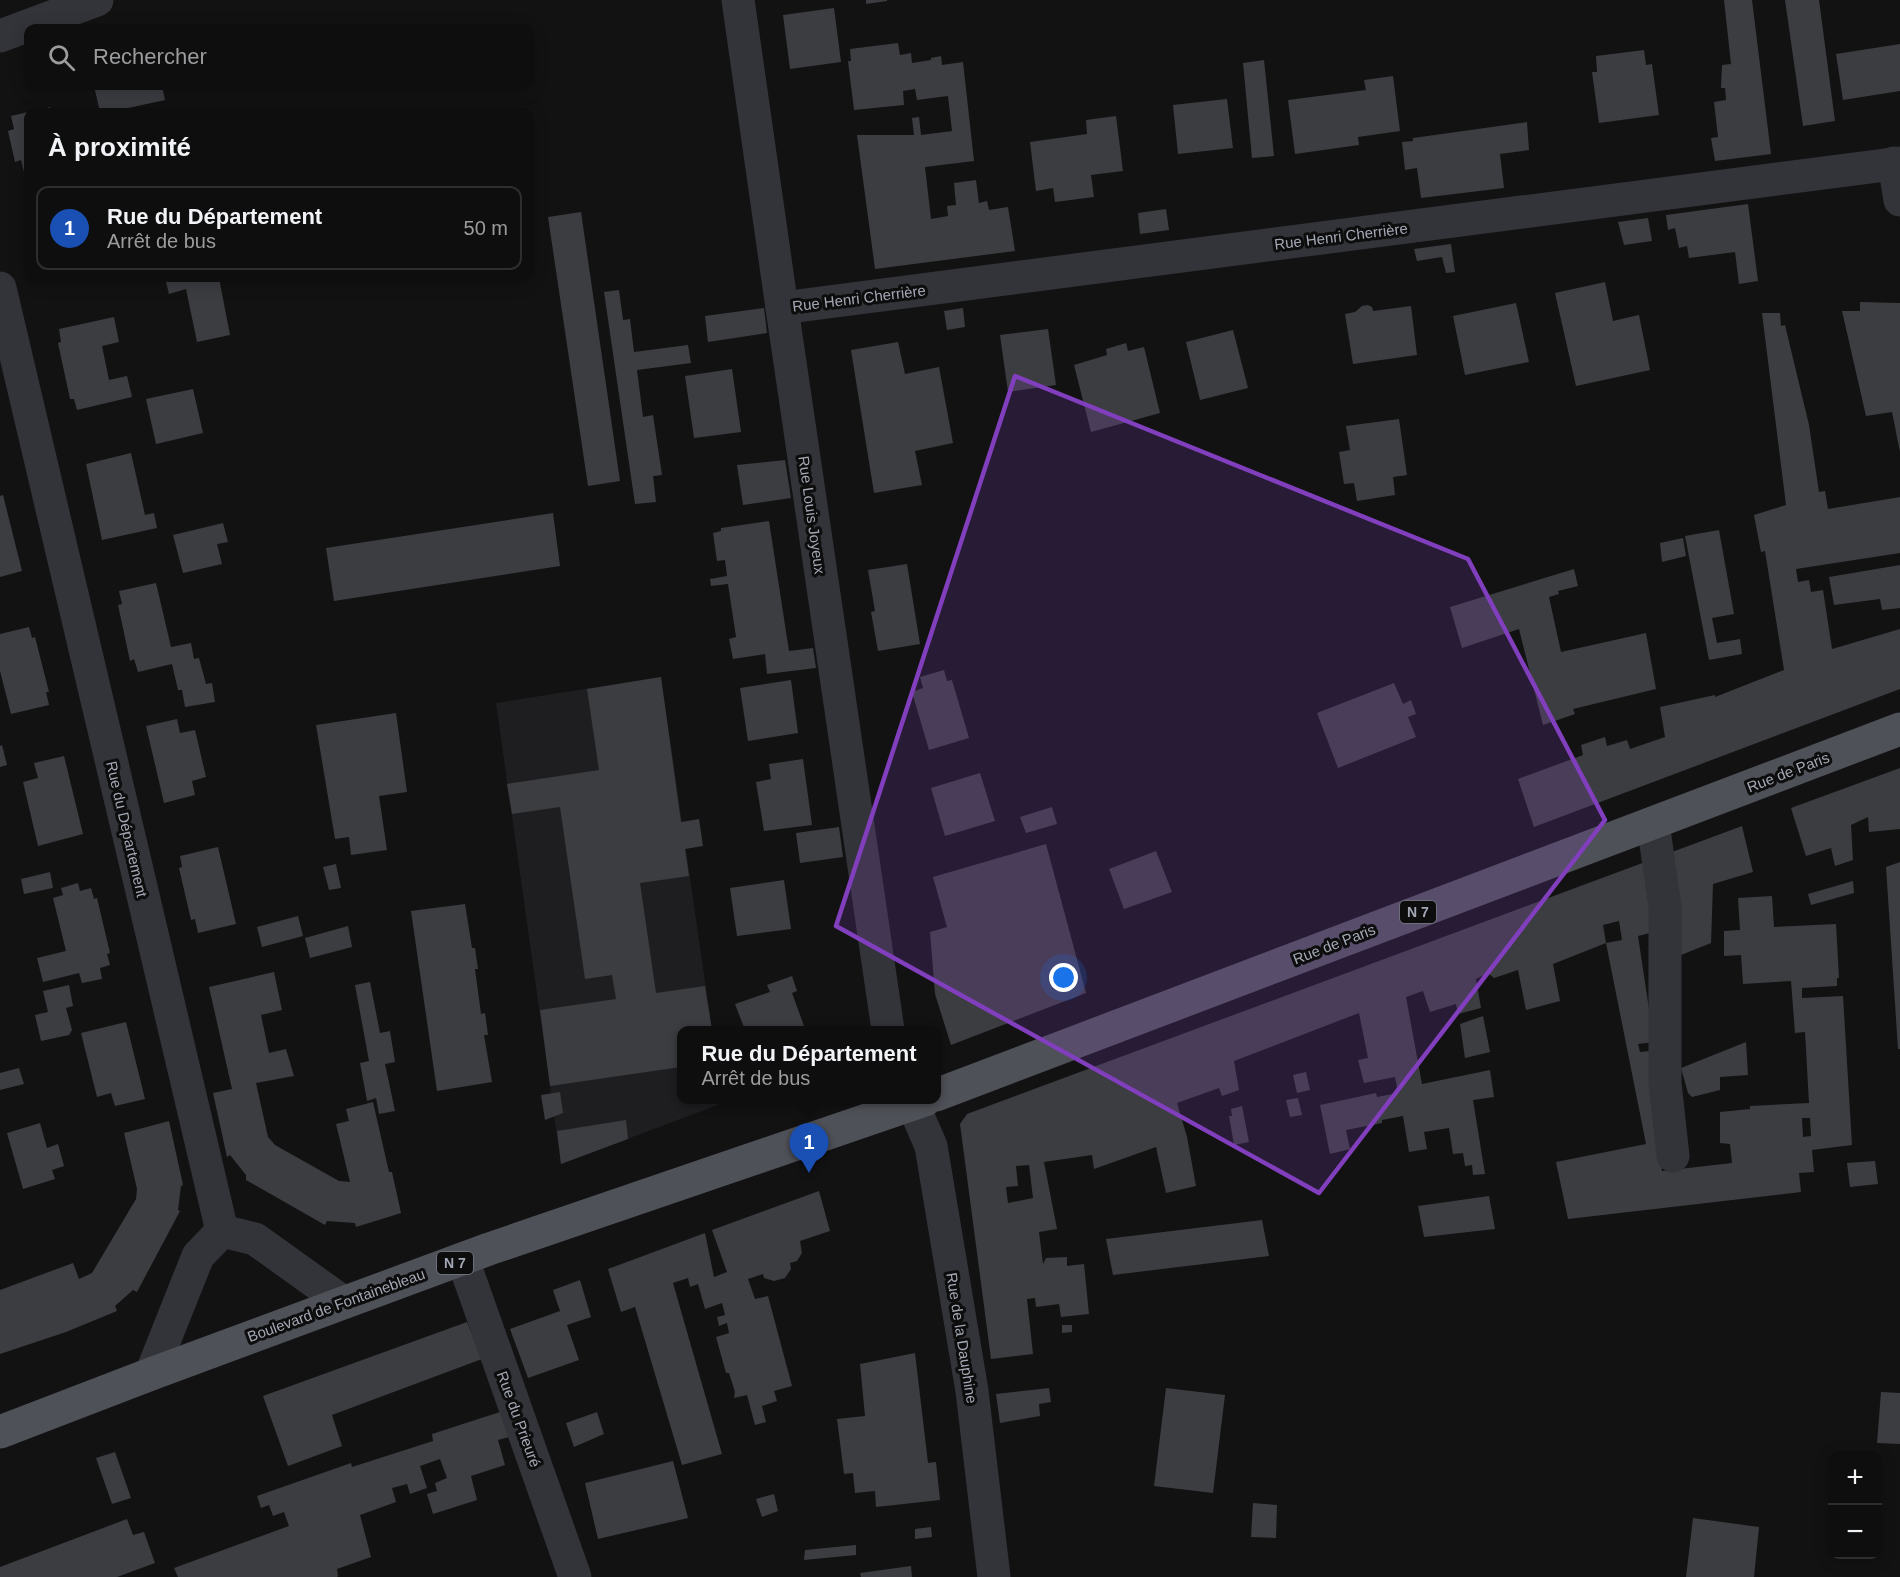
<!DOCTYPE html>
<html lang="fr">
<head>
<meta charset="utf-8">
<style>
  body { margin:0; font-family:Helvetica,sans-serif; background:#171717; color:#f1f3f6 }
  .controls { position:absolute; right:18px; bottom:18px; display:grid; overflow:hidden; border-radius:12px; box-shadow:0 3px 15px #0003 }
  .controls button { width:54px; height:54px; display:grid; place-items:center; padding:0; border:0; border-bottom:2px solid #2e2e2e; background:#0e0e0e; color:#f1f3f6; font:30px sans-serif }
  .you { position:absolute; left:1064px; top:978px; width:21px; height:21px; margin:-15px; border:4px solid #fff; border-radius:50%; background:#1a73e8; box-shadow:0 0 0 9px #1a73e833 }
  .badge { display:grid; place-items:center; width:39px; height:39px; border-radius:50%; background:#b45309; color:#fff; font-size:20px; font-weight:700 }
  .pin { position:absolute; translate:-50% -50px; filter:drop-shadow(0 2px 3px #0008) }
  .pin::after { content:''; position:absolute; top:32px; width:21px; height:18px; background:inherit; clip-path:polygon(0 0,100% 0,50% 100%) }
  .popup { position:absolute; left:677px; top:1026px; width:264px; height:78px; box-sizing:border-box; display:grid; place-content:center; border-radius:12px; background:#0e0e0e; filter:drop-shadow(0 2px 4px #0005); font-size:20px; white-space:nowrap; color:#9b9c9e }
  .popup b { font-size:22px; color:#f1f3f6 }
  .popup::after { content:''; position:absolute; left:50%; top:100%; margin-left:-12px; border:12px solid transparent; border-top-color:#0e0e0e }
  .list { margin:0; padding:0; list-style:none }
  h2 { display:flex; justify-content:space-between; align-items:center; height:78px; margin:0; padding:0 24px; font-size:26px }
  h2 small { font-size:20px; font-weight:400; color:#9b9c9e }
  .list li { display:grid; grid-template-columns:39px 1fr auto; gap:18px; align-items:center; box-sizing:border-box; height:84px; margin:0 12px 12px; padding:0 12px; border:2px solid #2e2e2e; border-radius:12px }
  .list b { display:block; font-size:22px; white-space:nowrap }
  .list p { margin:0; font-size:20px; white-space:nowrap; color:#9b9c9e }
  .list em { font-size:20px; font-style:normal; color:#9b9c9e }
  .icon { flex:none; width:33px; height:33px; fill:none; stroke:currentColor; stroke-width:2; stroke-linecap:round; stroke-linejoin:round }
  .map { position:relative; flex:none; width:1900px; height:1577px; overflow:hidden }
  .search { position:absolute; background:#0e0e0e; box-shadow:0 3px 15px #0003; left:24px; top:24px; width:510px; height:66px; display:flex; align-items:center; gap:15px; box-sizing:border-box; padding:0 21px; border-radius:12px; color:#9b9c9e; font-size:22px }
  .panel { position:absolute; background:#0e0e0e; box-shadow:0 3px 15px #0003; left:24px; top:108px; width:510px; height:174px; border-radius:12px }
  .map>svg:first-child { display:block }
</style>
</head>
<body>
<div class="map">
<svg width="1900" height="1577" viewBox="0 0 1900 1577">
  <rect width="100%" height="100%" fill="#121213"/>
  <polygon fill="#1e1e20" points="661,677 712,1030 682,1030 682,1100 722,1100 723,1103 561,1164 496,703"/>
  <g fill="#3c3d41" fill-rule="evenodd">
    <polygon points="866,0 887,0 887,1 866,4"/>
    <polygon points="1724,0 1752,0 1771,154 1715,161 1711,138 1718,137 1714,102 1726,100 1725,88 1721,88 1722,65 1731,64"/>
    <polygon points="1785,0 1819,0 1835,121 1803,126"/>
    <polygon points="834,8 841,62 790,69 783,15"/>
    <polygon points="898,43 900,55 911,53 912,63 931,60 931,58 941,56 942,65 963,62 974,161 925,167 931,219 948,216 947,206 956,205 954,183 976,180 979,203 987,201 989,210 1008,207 1015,251 875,269 857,135 914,135 912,118 919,117 921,135 952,131 948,96 917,100 915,89 903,91 904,105 854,110 848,61 851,61 850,49"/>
    <polygon points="1900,44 1900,91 1843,100 1836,54"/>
    <polygon points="1644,50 1646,65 1652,64 1659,115 1599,123 1592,72 1597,72 1596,56"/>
    <polygon points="1264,60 1274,156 1252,158 1243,63"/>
    <polygon points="1393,76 1400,131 1358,137 1359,145 1295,154 1288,100 1366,90 1364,80"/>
    <polygon points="94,86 162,86 165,100 110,112 100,112"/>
    <polygon points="1227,99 1233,148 1178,154 1173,105"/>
    <polygon points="50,107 52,112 32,112"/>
    <polygon points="28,112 28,171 24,172 21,160 15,162 8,131 14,129 11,116"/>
    <polygon points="1116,116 1123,171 1091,175 1094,197 1055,202 1053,188 1036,191 1030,142 1087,134 1086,120"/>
    <polygon points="1527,122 1529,150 1500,154 1504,188 1421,198 1417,168 1405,170 1402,142 1413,141 1413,138"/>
    <polygon points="1748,204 1758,281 1739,284 1735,252 1689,258 1687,246 1679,248 1675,228 1668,230 1666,215"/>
    <polygon points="1166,209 1169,230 1140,234 1138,213"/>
    <polygon points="581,212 620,481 588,486 548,217"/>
    <polygon points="1648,218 1652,241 1624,245 1618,222"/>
    <polygon points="1451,244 1455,272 1446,273 1442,257 1417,261 1414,249"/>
    <polygon points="165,278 219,278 230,335 197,342 186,289 169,294"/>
    <polygon points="1605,282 1613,321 1639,315 1650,370 1576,386 1555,293"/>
    <polygon points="619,290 623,320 630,319 634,352 688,345 691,363 637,370 643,417 653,415 662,475 653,476 656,502 635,504 604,292"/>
    <polygon points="1860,302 1900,303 1900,452 1892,412 1866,416 1842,311 1860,311"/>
    <polygon points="1516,303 1529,362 1465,375 1453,316"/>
    <polygon points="1368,305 1372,307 1373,311 1411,306 1417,355 1353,364 1345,314 1355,312 1362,306"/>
    <polygon points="764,308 767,333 708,342 705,316"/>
    <polygon points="963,308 965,327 947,330 944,311"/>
    <polygon points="1762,313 1780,313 1781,326 1785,325 1809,425 1819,492 1825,491 1828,509 1900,497 1900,553 1796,569 1798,582 1809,580 1811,592 1823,590 1832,649 1900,629 1900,689 1534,827 1518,779 1583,755 1581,745 1605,737 1607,746 1627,740 1630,749 1665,737 1660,707 1715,695 1715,697 1784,670 1765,551 1761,552 1754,515 1786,505"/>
    <polygon points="114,317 119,342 102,346 109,380 127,376 132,397 77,410 74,399 70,399 58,343 61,342 59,329"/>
    <polygon points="1048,329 1056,385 1008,392 1000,335"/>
    <polygon points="1233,330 1248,388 1200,400 1186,342"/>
    <polygon points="898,342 905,374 939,367 953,443 915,451 922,485 874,493 851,350"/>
    <polygon points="1126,343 1128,351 1144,347 1160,413 1091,432 1074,365 1107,355 1106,349"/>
    <polygon points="732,369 741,432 694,438 685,376"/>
    <polygon points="193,389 203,433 156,444 146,399"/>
    <polygon points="1399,419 1407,475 1393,477 1395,495 1357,501 1354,483 1344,484 1339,452 1350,450 1346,426"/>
    <polygon points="131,453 145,515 154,513 157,528 102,540 86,464"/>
    <polygon points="785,460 791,498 743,505 737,465"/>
    <polygon points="3,495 22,571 0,577 0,496"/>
    <polygon points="553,513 560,566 334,601 326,548"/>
    <polygon points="769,521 789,651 813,648 816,668 767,674 765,654 733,659 729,639 736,637 728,584 711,586 710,579 727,576 725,560 717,561 713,533 721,531 721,528"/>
    <polygon points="223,523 228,542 217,544 222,564 183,573 173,535"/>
    <polygon points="1719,530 1734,614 1712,618 1717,643 1740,639 1742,654 1709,660 1685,536"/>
    <polygon points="1683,538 1686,556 1662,562 1660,543"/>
    <polygon points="907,564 920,644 878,651 871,612 875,611 868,570"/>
    <polygon points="1900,565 1900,608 1882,610 1880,599 1834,605 1829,577"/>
    <polygon points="1574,569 1578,586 1558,591 1559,594 1549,597 1561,652 1646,633 1656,689 1573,709 1575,714 1543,725 1519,629 1462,648 1450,607"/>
    <polygon points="156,583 171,647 191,643 194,659 199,658 206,684 212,683 215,702 185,707 182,690 178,690 172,664 138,672 134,659 130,661 118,605 122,604 119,591"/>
    <polygon points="29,627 32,638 35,637 49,692 46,692 49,705 11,714 0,671 0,634"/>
    <polygon points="944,670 947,681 952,680 969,738 929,750 912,692 923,688 920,677"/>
    <polygon points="661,677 681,822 699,819 703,846 685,849 689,876 640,883 656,993 705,986 712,1030 681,1030 681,1067 550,1086 540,1010 616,999 612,975 585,979 560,807 512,814 507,784 599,770 587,689"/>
    <polygon points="791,680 798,733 748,741 740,688"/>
    <polygon points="1394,683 1403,704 1411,700 1416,714 1408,717 1416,737 1338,768 1317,713"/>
    <polygon points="396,713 407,792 379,796 387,850 351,855 349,837 335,839 316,725"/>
    <polygon points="177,719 180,733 195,730 206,777 192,781 195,795 164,803 146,726"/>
    <polygon points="2,745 7,765 0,767 0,746"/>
    <polygon points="64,756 83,834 38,846 23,782 38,778 34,763"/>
    <polygon points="803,759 812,825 764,831 756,782 771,779 769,764"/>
    <polygon points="1900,768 1900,829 1869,832 1868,817 1851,825 1853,860 1835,866 1831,848 1806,856 1791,808"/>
    <polygon points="980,773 995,821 945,836 931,788"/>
    <polygon points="1052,807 1057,824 1026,833 1020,817"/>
    <path d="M1742 826 1753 872 1713 884 1711 943 1671 959 1658 931 1638 936 1654 1042 1638 1044 1640 1052 1659 1050 1655 1099 1662 1171 1732 1163 1730 1144 1720 1143V1112L1750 1109V1106L1809 1103 1805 1032 1795 1033 1791 981 1743 984 1741 955 1724 956V931L1740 930 1738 898 1772 896 1774 927 1836 924 1839 978H1837V986L1802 988V998L1843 996 1852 1145 1812 1150 1814 1172 1799 1173 1801 1192 1568 1219 1556 1162 1646 1144 1606 943 1622 940 1619 921 1603 925 1606 943 1553 964 1560 1001 1526 1010 1518 970 1494 978 1488 973 1476 979 1481 1008 1458 1014 1456 1004 1430 1012 1423 991 1406 997 1422 1084 1490 1070 1494 1097 1473 1100 1485 1174 1473 1175 1472 1165 1465 1166 1463 1153 1453 1154 1449 1128 1424 1132 1427 1149 1409 1152 1403 1116 1382 1120V1123L1346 1130 1350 1149 1330 1154 1320 1105 1376 1093 1377 1097 1398 1093 1395 1077 1364 1083 1358 1060 1368 1058 1359 1013 1234 1061 1239 1090 1222 1096 1219 1088 1177 1103 1187 1137 1196 1186 1166 1193 1156 1147 1094 1169 1092 1155 1044 1162 1057 1229 1039 1232 1043 1264 1046 1258 1067 1257V1266L1084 1264 1089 1314 1061 1317 1059 1304 1036 1307 1035 1298 1027 1299 1033 1354 991 1359 960 1124 967 1114ZM1802 1118H1810L1811 1136 1803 1137ZM1029 1165 1033 1198 1008 1203 1006 1187 1018 1186 1016 1166Z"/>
    <polygon points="839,827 843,857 800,863 796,833"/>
    <polygon points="1046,844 1086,993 951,1045 935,994 930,932 947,927 933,877"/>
    <polygon points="218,847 236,924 198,933 195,919 191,920 179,868 182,867 180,856"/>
    <polygon points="1156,851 1172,892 1124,909 1109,869"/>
    <polygon points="1900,862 1900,1049 1898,1049 1886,867"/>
    <polygon points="336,864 341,888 329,890 323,867"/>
    <polygon points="50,872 53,888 24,894 21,879"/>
    <polygon points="784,880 791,929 737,936 730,888"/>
    <polygon points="1853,881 1854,893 1811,905 1808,894"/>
    <polygon points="78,883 80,891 91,888 94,899 97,898 110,953 107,954 110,965 100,968 102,979 82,983 79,973 43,982 37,958 66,951 53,898 63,895 61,888"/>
    <polygon points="465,904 472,948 475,948 478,969 475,969 481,1014 485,1013 488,1035 484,1035 492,1082 437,1091 411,911"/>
    <polygon points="298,916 303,936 262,947 257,927"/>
    <polygon points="348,926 352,947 310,958 305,938"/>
    <polygon points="274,972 282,1010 261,1015 269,1053 286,1049 294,1076 256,1083 268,1137 275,1145 339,1181 350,1182 336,1124 349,1121 346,1109 373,1102 389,1172 392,1172 401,1213 356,1227 355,1223 327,1221 325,1225 246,1180 246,1175 230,1155 227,1157 213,1093 232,1089 209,987"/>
    <polygon points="792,976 797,991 792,993 804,1026 793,1030 745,1030 735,1004 770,992 767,985"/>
    <polygon points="370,982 380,1033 390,1031 395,1062 385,1064 395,1111 379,1114 376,1098 367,1101 360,1063 369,1061 355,985"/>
    <polygon points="69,985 73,1006 66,1008 72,1030 69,1035 41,1041 35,1015 48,1012 43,991"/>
    <polygon points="1483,1016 1490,1052 1465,1058 1460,1024"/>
    <polygon points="126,1022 145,1099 115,1106 111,1093 97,1097 81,1033"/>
    <polygon points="1746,1042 1748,1075 1720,1077 1720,1090 1692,1097 1688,1093 1681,1068"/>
    <polygon points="19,1068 24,1084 0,1090 0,1073"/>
    <polygon points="1306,1072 1310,1090 1297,1093 1293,1075"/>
    <polygon points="560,1092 563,1113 545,1120 541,1095"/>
    <polygon points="1298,1098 1302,1115 1290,1117 1286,1100"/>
    <polygon points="1242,1106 1249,1142 1234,1145 1229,1116 1232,1116 1231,1109"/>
    <polygon points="626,1120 628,1139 561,1164 557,1131"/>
    <polygon points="169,1121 183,1185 181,1186 178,1210 180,1211 137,1292 133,1290 115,1306 117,1311 66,1332 0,1354 0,1290 73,1263 79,1279 92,1273 136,1199 137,1189 124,1133"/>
    <polygon points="40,1123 47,1148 58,1144 64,1166 52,1170 55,1179 23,1189 7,1133"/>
    <polygon points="1875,1161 1878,1184 1850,1187 1847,1163"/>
    <polygon points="819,1191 830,1231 800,1241 802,1253 797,1261 790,1263 791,1269 785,1278 774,1281 764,1278 763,1274 748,1279 755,1299 768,1296 792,1386 774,1391 777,1401 762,1406 766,1422 755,1425 747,1395 734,1398 735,1392 729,1373 726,1373 716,1337 729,1333 727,1323 719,1326 717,1317 725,1315 722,1303 705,1309 698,1284 690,1287 688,1278 673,1283 722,1454 682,1465 635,1307 621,1312 608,1269 705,1233 714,1277 727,1272 712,1230"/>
    <polygon points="1489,1196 1495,1229 1424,1237 1418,1206"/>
    <polygon points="1262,1220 1269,1256 1113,1275 1106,1239"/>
    <polygon points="580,1280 591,1317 567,1325 579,1360 528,1378 510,1329 560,1311 553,1290"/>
    <polygon points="467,1322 482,1359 332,1415 342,1446 288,1466 263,1396"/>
    <polygon points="1062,1325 1072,1325 1072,1332 1062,1333"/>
    <polygon points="915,1353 928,1463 936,1462 940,1500 876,1507 875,1491 855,1493 853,1473 844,1474 837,1419 865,1416 860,1364"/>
    <polygon points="1049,1388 1051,1402 1039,1404 1040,1416 1000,1423 996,1394"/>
    <polygon points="1166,1388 1225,1395 1213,1493 1154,1486"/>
    <polygon points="1881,1392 1900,1393 1900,1444 1877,1443"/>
    <polygon points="500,1412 509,1437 498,1440 505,1465 471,1476 477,1500 433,1514 427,1494 437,1491 435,1483 447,1478 440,1459 420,1466 427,1488 410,1494 407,1484 392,1488 396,1502 360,1515 371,1557 337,1569 338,1576 337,1577 178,1577 174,1568 289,1526 284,1512 273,1516 269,1505 261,1508 257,1496 351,1463 352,1467 433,1441 432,1434"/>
    <polygon points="597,1412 604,1434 574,1447 566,1423"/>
    <polygon points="115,1452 131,1498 112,1504 96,1458"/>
    <polygon points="673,1461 688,1518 598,1539 585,1483"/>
    <polygon points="774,1494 778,1511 762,1517 756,1499"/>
    <polygon points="1253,1503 1277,1505 1276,1538 1251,1537"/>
    <polygon points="1693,1518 1759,1527 1754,1577 1686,1577"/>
    <polygon points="127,1519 133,1535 144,1532 155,1563 117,1577 0,1577 0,1567"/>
    <polygon points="931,1527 932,1537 915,1539 915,1529"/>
    <polygon points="856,1545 856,1555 804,1560 805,1550"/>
    <polygon points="911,1566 912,1577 861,1577 860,1573"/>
  </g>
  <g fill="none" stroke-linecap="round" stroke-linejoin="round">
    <g stroke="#333439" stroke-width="33">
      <polyline points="738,0 782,308 888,1030"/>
      <polyline points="0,36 97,0"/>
      <polyline points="1894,163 1900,200"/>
      <polyline points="0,288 222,1231"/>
      <polyline points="782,308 1900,163"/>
      <polyline points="1653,823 1665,907 1665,1083 1673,1156"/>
      <polyline points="911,1100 931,1146 972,1391 994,1577"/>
      <polyline points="222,1231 255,1239 343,1302"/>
      <polyline points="463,1260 575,1577"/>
      <polyline points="151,1374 198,1256 222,1231"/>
    </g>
    <g stroke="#4f5158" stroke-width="33">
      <polyline points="936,1095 1900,729"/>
      <polyline points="0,1432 151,1374 489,1249 925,1100"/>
    </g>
  </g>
  <path fill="#813fbd" fill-opacity="0.2" stroke="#813fbd" stroke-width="4.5" stroke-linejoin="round" d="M1015 376 1468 559 1605 820 1319 1193 836 926Z"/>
  <g text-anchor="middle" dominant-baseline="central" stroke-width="6" stroke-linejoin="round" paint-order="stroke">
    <g fill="#0d0d0e" stroke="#767a82" stroke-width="1.5">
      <rect x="1400" y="901" width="36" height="22" rx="4.5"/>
      <rect x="437" y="1252" width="36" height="22" rx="4.5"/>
    </g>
    <g font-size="14" font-weight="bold" fill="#a3a8b4">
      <text x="1418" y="912">N 7</text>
      <text x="455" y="1263">N 7</text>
    </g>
    <g font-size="15" fill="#a3a8b4" stroke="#0d0d0e">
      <text transform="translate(1341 236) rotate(-7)">Rue Henri Cherrière</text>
      <text transform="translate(859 298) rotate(-7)">Rue Henri Cherrière</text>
      <text transform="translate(812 515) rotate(82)">Rue Louis Joyeux</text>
      <text transform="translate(1788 772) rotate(-21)">Rue de Paris</text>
      <text transform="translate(127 829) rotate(77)">Rue du Département</text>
      <text transform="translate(1334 944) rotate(-21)">Rue de Paris</text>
      <text transform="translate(336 1305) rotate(-20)">Boulevard de Fontainebleau</text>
      <text transform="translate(962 1338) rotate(81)">Rue de la Dauphine</text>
      <text transform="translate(519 1419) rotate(70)">Rue du Prieuré</text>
    </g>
  </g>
</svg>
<div class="controls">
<button>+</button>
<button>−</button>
</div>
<div class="you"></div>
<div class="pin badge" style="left:809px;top:1173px;background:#1a4fb4">1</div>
<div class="popup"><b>Rue du Département</b>Arrêt de bus</div>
<div class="search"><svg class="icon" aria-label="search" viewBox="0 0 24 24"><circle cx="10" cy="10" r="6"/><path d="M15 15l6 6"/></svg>Rechercher</div>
<section class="panel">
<h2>À proximité<small></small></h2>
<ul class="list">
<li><span class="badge" style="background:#1a4fb4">1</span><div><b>Rue du Département</b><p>Arrêt de bus</p></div><em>50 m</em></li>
</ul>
</section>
</div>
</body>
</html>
